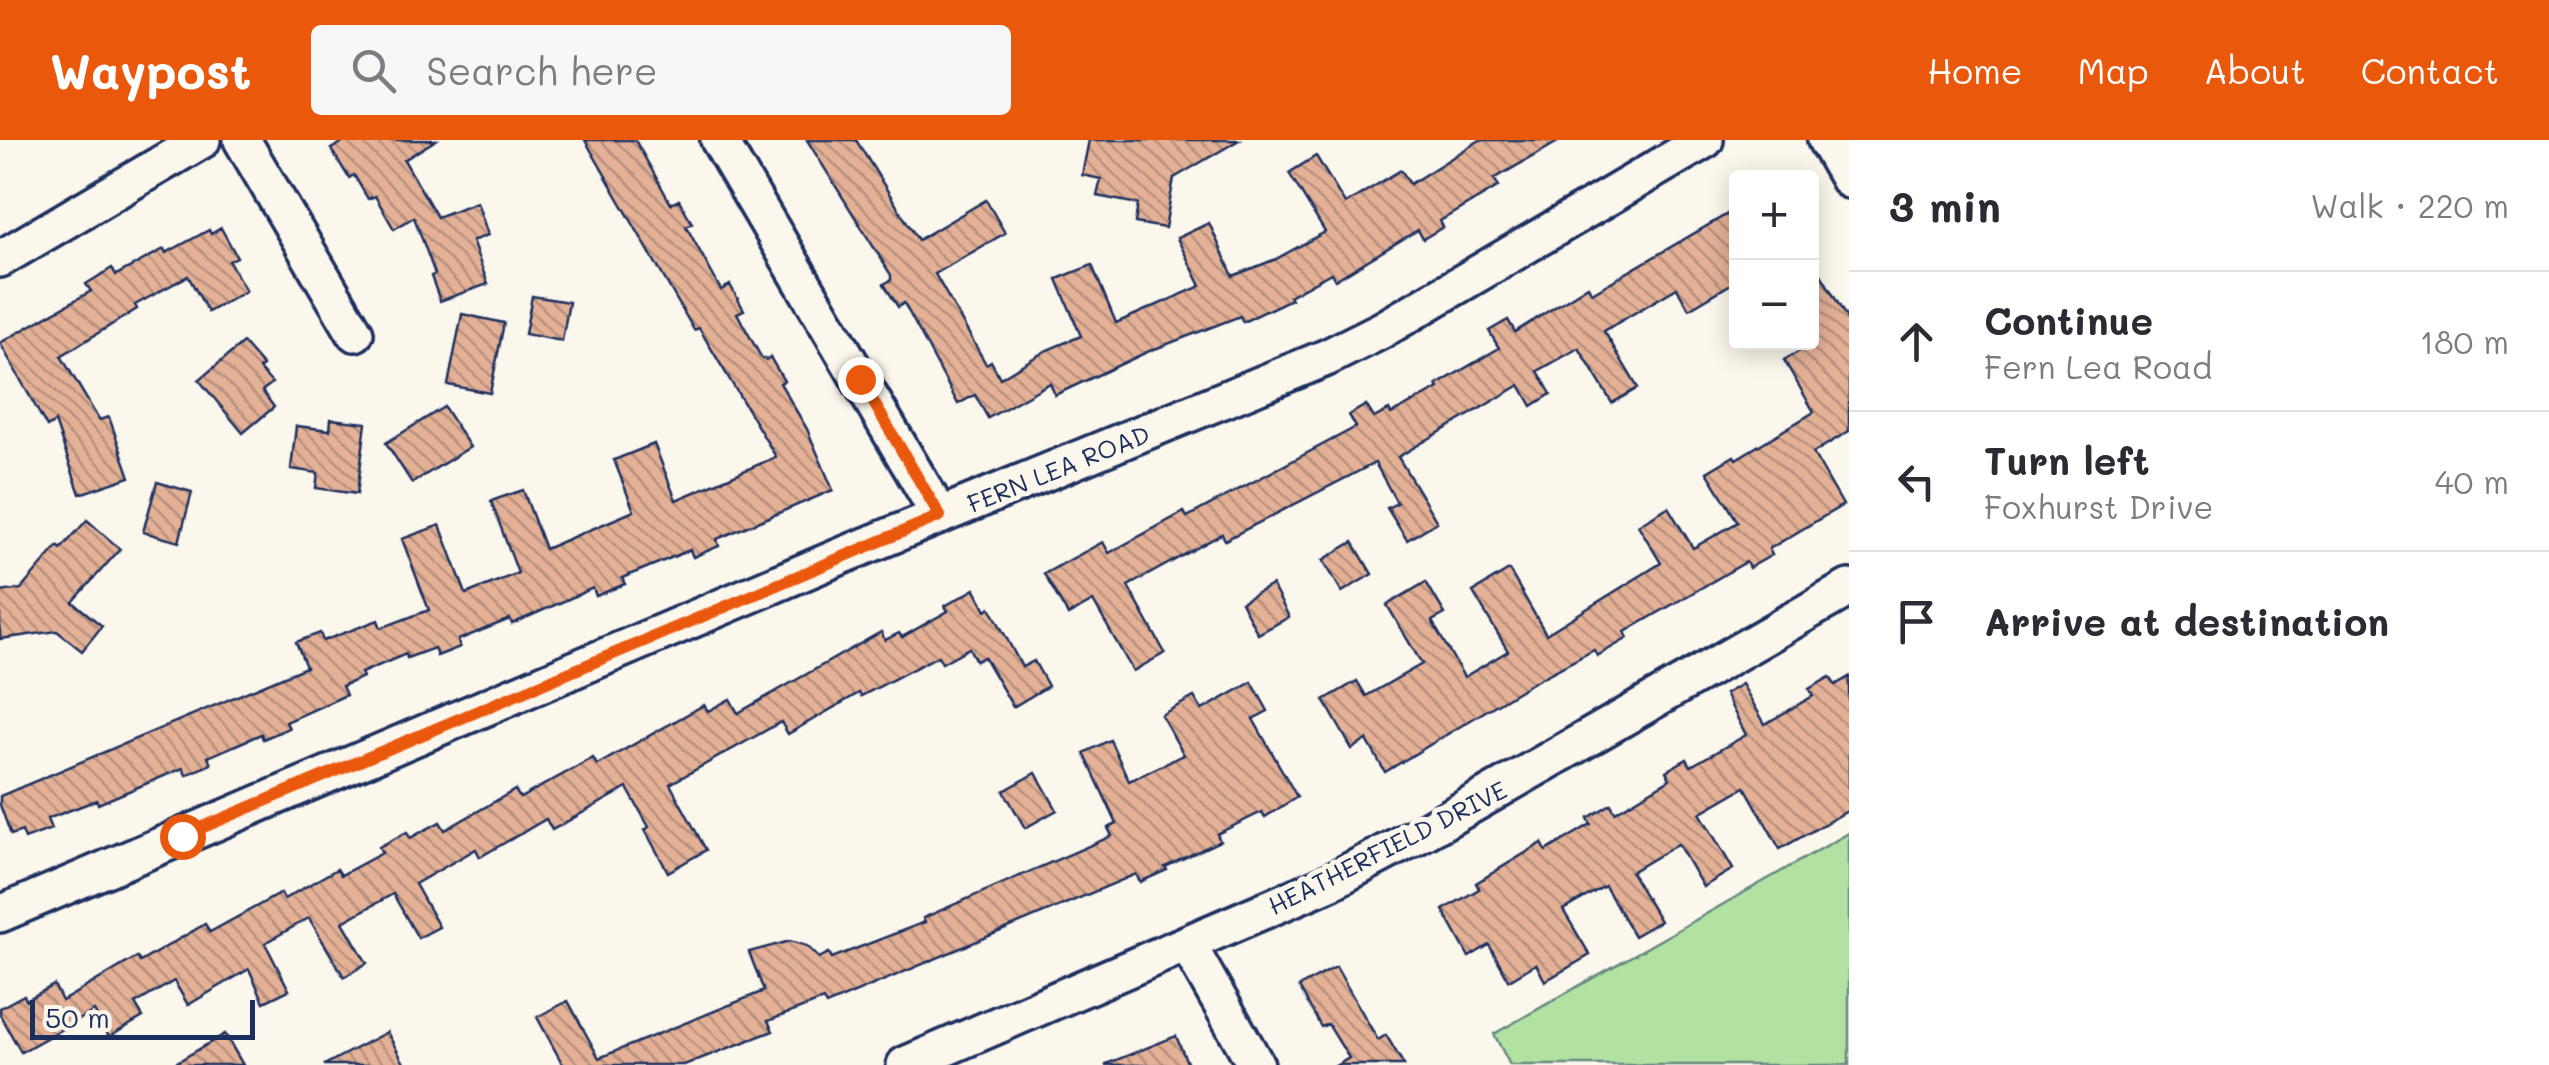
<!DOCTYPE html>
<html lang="en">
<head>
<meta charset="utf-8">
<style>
  body { margin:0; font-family:Mali,sans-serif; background:#f7f7f7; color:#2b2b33 }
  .controls { position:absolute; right:30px; top:30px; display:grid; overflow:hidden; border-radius:10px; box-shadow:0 5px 25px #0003 }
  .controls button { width:90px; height:90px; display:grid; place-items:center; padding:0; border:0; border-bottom:2px solid #e1e1e2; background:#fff; color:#2b2b33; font:50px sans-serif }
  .scale { position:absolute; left:30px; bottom:25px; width:225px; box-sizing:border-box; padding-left:10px; border:5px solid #1b2f5e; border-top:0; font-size:28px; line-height:35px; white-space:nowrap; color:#1b2f5e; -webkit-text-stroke:8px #fbf7ec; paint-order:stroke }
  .stop { position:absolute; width:30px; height:30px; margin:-22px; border:8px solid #ea580c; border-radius:50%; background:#fff }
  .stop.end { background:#ea580c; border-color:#fff; box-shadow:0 2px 10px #0008 }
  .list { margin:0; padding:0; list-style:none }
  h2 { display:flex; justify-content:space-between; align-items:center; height:130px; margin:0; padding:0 40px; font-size:42px }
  h2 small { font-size:32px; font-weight:400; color:#7c7c81 }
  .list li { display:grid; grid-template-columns:65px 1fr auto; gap:30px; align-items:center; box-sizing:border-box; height:140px; padding:0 40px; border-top:2px solid #e1e1e2 }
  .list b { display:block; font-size:38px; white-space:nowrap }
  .list p { margin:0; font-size:32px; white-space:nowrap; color:#7c7c81 }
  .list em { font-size:32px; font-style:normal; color:#7c7c81 }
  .icon { flex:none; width:55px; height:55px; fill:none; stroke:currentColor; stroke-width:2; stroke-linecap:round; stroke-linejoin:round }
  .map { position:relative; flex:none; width:1849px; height:925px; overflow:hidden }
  header { display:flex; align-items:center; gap:60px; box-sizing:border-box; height:140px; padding:0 50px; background:#ea580c; color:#fff }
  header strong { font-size:48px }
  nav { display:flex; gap:55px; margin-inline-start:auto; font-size:35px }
  .search { width:700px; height:90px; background:#f7f7f7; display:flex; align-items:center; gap:25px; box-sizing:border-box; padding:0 35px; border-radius:10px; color:#7c7c81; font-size:38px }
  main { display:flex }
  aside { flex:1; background:#fff }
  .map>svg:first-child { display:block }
</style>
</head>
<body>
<header>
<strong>Waypost</strong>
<div class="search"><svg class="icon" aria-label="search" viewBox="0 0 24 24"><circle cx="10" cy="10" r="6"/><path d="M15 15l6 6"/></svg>Search here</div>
<nav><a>Home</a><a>Map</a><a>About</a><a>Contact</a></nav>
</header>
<main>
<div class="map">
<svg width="1849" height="925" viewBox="0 0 1849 925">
  <defs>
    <pattern id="building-back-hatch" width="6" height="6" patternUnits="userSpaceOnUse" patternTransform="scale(2.5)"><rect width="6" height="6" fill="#e4b196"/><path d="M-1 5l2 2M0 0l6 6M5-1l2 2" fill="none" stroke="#b8907e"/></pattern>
  </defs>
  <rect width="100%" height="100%" fill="#fbf7ec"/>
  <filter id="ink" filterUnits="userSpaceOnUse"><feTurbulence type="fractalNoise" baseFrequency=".01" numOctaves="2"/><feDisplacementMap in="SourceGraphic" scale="20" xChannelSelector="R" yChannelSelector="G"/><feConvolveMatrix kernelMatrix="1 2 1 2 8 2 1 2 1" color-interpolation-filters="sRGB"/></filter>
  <g filter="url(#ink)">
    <polygon fill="#b1e2a1" stroke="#668880" stroke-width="2.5" points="1849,693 1849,925 1510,925 1494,894"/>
    <g fill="url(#building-back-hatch)" stroke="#1b2f5e" stroke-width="2.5">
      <polygon points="347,0 436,0 404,20 437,77 477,62 488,95 472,101 488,144 440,161 431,136 435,134 414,77 394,89 375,56 368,59 354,35 349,38 331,9"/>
      <polygon points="585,0 635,0 671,64 679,60 692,83 686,86 721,150 730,145 744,170 737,173 761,217 766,220 770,217 784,241 780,243 807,289 833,350 717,399 719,406 693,417 690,410 622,438 625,444 596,456 593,448 512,484 510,479 458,500 460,507 437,516 434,508 407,518 406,514 361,533 363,537 342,546 346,555 286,582 289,588 263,599 261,594 208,617 211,624 186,635 183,628 98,664 97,660 47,679 51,689 25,699 22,691 11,695 0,665 0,656 306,527 296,502 320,493 323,501 378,480 381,488 429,470 402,399 440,385 466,454 518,433 491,361 523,350 545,409 634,371 614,320 654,304 676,360 776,317 699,188 694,190"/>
      <polygon points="807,0 856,0 918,100 986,60 1005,93 935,134 986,224 991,221 1000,238 1047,210 1081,196 1057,139 1092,125 1116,183 1201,146 1177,98 1209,83 1233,136 1276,119 1325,92 1289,33 1316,16 1345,64 1401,30 1410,44 1480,0 1561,0 1494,39 1499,46 1440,81 1443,87 1423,99 1418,90 1335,140 1331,133 1289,156 1291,159 1243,182 1240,176 1147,212 1055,255 1050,243 988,278 975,255 958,264 904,163 898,167 884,144 891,140 891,135"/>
      <polygon points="1089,0 1239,0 1174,38 1165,88 1135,83 1138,64 1097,56 1101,39 1082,35"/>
      <polygon points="1736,69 1736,141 1689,169 1677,148 1604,191 1638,248 1612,263 1579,208 1538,231 1551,254 1532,266 1520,245 1398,317 1437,382 1407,400 1387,368 1397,363 1375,323 1225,400 1222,394 1128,446 1165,513 1133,531 1093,461 1068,475 1044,434 1103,402 1109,413 1184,372 1187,377 1356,287 1349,275 1366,265 1374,278 1389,270 1391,274 1439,248 1437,245 1499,208 1489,191 1508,180 1515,192 1588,146 1592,153"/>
      <polygon points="221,88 237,117 229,121 246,151 208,172 188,136 135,165 137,169 61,216 99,280 109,277 130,337 80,354 55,282 47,287 0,203 91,151 86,144 112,128 116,135 164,109 166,113 209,90 211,94"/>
      <polygon points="1812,119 1849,182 1849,291 1813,313 1843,365 1769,409 1772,415 1749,428 1746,422 1625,492 1628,498 1597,516 1594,510 1530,544 1385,632 1367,600 1352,609 1324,560 1357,541 1366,556 1422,524 1387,465 1426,442 1445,474 1432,481 1464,537 1508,511 1473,452 1509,430 1546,494 1661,423 1638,385 1668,367 1693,408 1738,382 1707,332 1734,316 1736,319 1814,272 1784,220 1812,204"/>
      <polygon points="532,156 569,162 562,201 525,194"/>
      <polygon points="462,174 504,183 490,253 448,245"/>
      <polygon points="243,203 263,226 259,229 272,243 262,251 274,267 243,293 199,240"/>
      <polygon points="444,267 470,307 412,343 386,303"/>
      <polygon points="331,279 366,283 357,354 316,348 318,333 291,329 296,286 330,290"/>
      <polygon points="157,342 192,352 179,402 143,392"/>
      <polygon points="87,380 120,409 73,462 102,486 82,511 57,491 0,499 0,452 21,449 58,406 61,409"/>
      <polygon points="1353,402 1372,434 1342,452 1323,420"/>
      <polygon points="1272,445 1289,477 1258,494 1241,462"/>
      <polygon points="975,449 986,470 990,467 1022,527 1034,521 1048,546 1013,567 984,517 976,521 969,508 942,523 938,516 861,556 859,553 788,594 781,582 670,644 706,710 668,732 645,690 649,687 627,648 552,690 546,679 480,717 476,709 415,744 439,787 418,798 393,754 343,782 367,823 344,837 309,778 265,803 289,850 264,862 249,829 188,865 174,841 135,864 143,877 109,897 94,871 21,912 0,875 0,868 24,855 26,860 54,845 62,861 137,817 140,822 205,784 210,792 281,753 284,759 337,729 341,735 382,713 379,707 407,692 410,698 440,682 445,690 515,650 520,658 593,618 597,625 704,565 708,571 730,559 738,573 881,492 885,500 899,493 902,497 948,471 945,466"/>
      <polygon points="1830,537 1835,545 1849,537 1849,670 1780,709 1745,647 1700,673 1733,729 1703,747 1678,704 1631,732 1660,781 1634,796 1605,746 1563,770 1590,815 1545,841 1536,824 1509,840 1489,805 1469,817 1443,770 1479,749 1476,743 1542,703 1546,711 1591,684 1588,678 1611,664 1615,672 1670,639 1666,631 1687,619 1691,626 1746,595 1725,554 1742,544 1765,584 1813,556 1809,549"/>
      <polygon points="1252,542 1268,571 1253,579 1297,657 1265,677 1262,672 1217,694 1220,701 1165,727 1167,730 1140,742 1136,734 826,865 823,860 768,881 773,891 684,925 563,925 537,877 568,861 599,918 764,851 749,812 790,801 807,806 819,818 829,813 832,818 925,782 923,778 1112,696 1108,688 1117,684 1084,613 1110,600 1129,641 1184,615 1161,575 1194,557 1202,570"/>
      <polygon points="1036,633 1057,670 1025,688 1004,651"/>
      <polygon points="1336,827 1378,900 1386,895 1404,925 1337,925 1349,918 1328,884 1321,887 1299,847"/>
      <polygon points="387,892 405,925 324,925"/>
      <polygon points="225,894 243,925 172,925"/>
      <polygon points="1176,896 1188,925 1106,925 1106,924"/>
    </g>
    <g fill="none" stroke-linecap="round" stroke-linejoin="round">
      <defs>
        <g id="minor">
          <polyline points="242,0 355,193"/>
          <polyline points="719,0 940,376"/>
          <polyline points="1826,0 1849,40"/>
          <polyline points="0,119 202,0"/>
          <polyline points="0,774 839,417 1328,217 1382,190 1705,0"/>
          <polyline points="1188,805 1256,925"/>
          <polyline points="905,925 1330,742 1426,691 1849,448"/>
        </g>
      </defs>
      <use href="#minor" stroke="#1b2f5e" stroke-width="42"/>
      <use href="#minor" stroke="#fbf7ec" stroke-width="35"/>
    </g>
  </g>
  <g fill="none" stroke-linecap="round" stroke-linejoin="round" filter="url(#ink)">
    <polyline stroke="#ea580c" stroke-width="12" points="182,696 940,376 860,239"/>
  </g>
  <g text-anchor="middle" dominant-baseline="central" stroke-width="10" stroke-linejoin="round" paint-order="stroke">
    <g font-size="25" fill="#1b2f5e" stroke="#fbf7ec">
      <text transform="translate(1058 328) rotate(-22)">FERN LEA ROAD</text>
      <text transform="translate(1387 707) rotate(-27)">HEATHERFIELD DRIVE</text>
    </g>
  </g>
</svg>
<div class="controls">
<button>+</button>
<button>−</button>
</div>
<div class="scale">50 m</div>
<div class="stop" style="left:182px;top:696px"></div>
<div class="stop end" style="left:860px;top:239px"></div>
</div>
<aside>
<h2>3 min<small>Walk · 220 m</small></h2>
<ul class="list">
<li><svg class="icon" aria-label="ahead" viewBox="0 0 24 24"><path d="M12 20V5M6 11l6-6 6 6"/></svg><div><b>Continue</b><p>Fern Lea Road</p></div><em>180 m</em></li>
<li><svg class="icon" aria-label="left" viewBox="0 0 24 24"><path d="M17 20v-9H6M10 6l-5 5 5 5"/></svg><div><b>Turn left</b><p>Foxhurst Drive</p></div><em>40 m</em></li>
<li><svg class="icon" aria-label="arrive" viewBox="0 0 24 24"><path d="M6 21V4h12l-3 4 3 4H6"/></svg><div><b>Arrive at destination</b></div></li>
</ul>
</aside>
</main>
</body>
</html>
